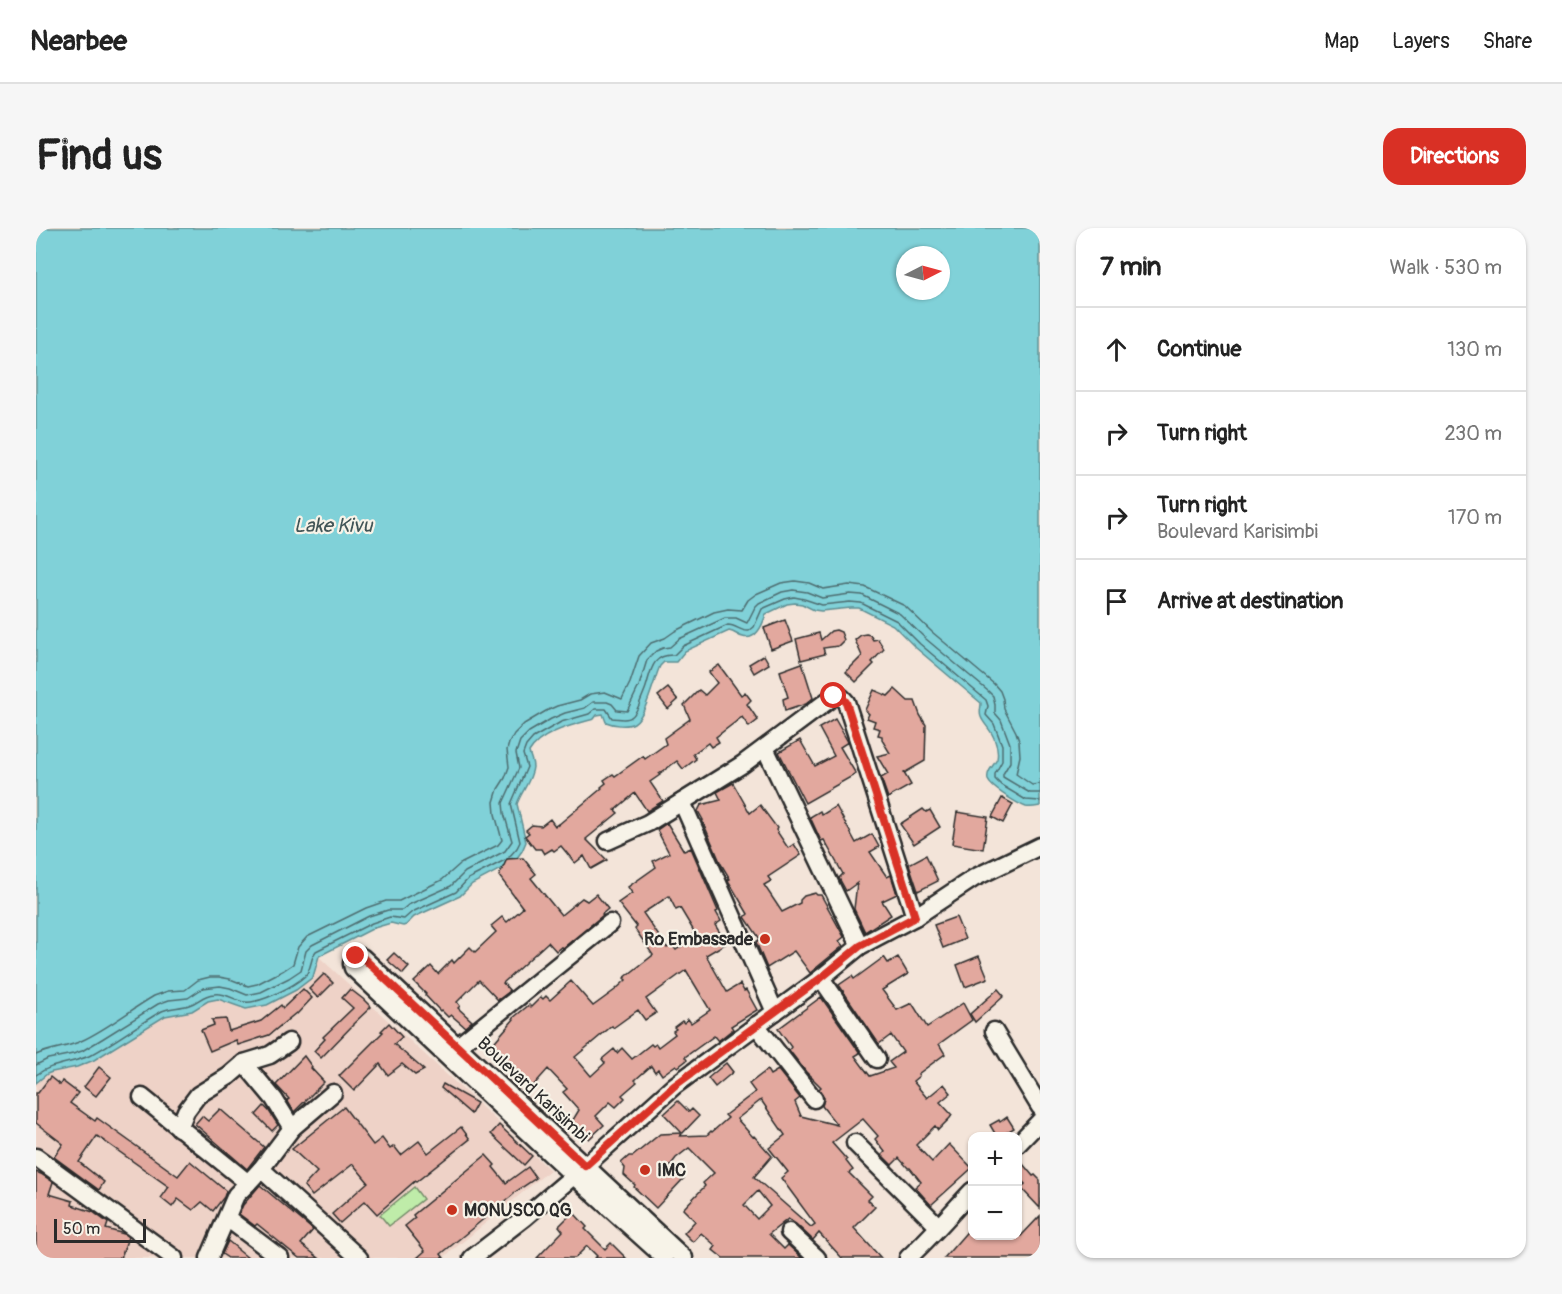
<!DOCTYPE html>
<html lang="en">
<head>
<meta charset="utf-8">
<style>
  body { margin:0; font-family:Pangolin,sans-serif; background:#f6f6f6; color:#222 }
  .controls { position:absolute; right:18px; bottom:18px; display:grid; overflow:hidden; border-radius:12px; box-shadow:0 2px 4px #0004 }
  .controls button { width:54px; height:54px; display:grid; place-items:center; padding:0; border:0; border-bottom:2px solid #e0e0e0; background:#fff; color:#222; font:30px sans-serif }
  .compass { position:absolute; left:860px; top:18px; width:54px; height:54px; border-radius:50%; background:#fff; box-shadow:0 2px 4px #0004; rotate:84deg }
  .scale { position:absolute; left:18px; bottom:15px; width:92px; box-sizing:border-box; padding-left:6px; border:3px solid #2b2b2b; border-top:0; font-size:16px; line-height:21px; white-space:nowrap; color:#2b2b2b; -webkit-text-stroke:4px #f7f3e8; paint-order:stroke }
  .stop { position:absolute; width:18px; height:18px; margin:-14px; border:4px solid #d93025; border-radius:50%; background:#fff }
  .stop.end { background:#d93025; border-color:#fff; box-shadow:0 2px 6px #0008 }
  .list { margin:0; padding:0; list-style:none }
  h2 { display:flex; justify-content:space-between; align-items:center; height:78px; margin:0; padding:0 24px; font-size:26px }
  h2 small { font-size:20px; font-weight:400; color:#767676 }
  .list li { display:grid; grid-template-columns:39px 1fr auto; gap:18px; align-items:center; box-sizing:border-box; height:84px; padding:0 24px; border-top:2px solid #e0e0e0 }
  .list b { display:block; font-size:22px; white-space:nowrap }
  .list p { margin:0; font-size:20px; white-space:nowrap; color:#767676 }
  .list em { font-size:20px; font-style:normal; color:#767676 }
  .icon { flex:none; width:33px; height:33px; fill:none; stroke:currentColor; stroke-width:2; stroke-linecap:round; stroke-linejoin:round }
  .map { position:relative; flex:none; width:1004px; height:1030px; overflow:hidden; border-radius:18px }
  header { display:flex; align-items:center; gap:36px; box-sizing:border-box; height:84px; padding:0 30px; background:#fff; border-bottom:2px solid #e0e0e0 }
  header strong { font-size:28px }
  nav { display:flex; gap:33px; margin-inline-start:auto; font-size:21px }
  .intro { display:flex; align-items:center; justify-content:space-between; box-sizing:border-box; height:144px; padding:0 36px }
  h1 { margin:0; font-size:42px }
  .button { padding:15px 27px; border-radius:18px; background:#d93025; color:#fff; font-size:21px; font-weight:700 }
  main { display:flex; gap:36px; padding:0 36px }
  aside { flex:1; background:#fff; border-radius:18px; box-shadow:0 2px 4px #0004 }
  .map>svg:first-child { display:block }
</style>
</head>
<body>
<header>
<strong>Nearbee</strong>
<nav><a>Map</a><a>Layers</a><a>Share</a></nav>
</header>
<div class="intro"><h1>Find us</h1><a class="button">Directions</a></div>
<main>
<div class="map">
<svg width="1004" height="1030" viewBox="0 0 1004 1030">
  <rect width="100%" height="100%" fill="#f3e4d9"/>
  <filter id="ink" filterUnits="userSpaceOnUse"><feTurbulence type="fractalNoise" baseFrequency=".0167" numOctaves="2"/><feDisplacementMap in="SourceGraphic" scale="12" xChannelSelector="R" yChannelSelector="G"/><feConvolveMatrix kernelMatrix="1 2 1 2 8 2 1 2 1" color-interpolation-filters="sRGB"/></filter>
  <g filter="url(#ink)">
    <polygon fill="#eed2c7" points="282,728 514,942 407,1030 0,1030 0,855 1,853 16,844 31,842 51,835 74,823 129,788 156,783 172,773 182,771 190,773 203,779 214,780 231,777 243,770 280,740"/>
    <polygon fill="#bfeca9" stroke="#758c6a" stroke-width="1.5" points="378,959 387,971 353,998 344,987"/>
    <path fill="#80d1d8" stroke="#5e8f93" stroke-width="1.5" fill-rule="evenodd" d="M0 0H1004V578C999 579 995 580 990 579 982 576 955 560 952 552 950 543 958 538 961 531 962 526 961 518 959 513 956 502 948 497 945 489 943 485 945 480 945 475L880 420 857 397 823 380H815L785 383 778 382 766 376 759 375 751 376 730 386C727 396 721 413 707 409 702 408 699 404 693 403L649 423 640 434H628L624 438C618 451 610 488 598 495 591 499 577 497 570 494L567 486 561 487 558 491C537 497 505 504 493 524 494 529 497 533 497 539 496 552 485 564 481 576L490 614 486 623 478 634 436 656 424 668 378 689 370 697 367 698 355 695 338 700 283 728 277 749 260 762 231 777 210 781 182 771 172 773 156 783 129 788 58 832 41 839 16 844 11 846 0 855ZM869 27H905V63H869Z"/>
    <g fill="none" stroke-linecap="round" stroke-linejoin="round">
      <g stroke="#4d6d70" stroke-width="1.5">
        <path d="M473 629 481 620 484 614 475 576 491 539 487 526 490 518 497 510 525 494 553 486 559 481H570L576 490C582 490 591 493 595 489 599 487 601 481 603 477 605 471 608 465 610 459 615 443 616 426 638 427L647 418 692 397C700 397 705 404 713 403L718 399 726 381 749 371 758 369 768 371 786 377 814 374 825 375 861 393 884 416 950 472 952 478 950 487 958 496 966 517V533L959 546V551L965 557 990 572 1004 573"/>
        <path d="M0 827C15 820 31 820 45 813 71 801 94 782 118 768L132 763 149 762 162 752 174 749H183L194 751 212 758 221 756 248 742 257 736 262 719 271 709 330 680 350 673H363L406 652 424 636 462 617 466 612 459 586 458 574 462 561 469 550 473 539 471 522 473 515 478 506 488 496 510 483 521 478 544 472 554 466 569 464 586 471 594 455 603 428 615 415 629 410 639 403 678 384 692 381 706 382 712 372 720 366 745 355 759 353 773 355 787 361 813 357 829 359 869 378 896 404 958 456 964 463 967 471 968 481 980 504 983 513 984 528 980 546 996 557 1004 556"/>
        <polyline points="0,837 12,831 37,826 46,823 66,811 122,776 133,772 152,770 167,760 184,758 194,760 211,767 225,764 253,750 265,742 270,723 276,717 333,688 352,682 366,682 372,677 415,658 429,644 469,623 476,613 468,585 467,575 483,540 480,525 484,513 493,504 515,491 529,485 549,480 557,474 571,474 576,476 581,482 591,483 603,458 611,432 620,423 627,420 634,419 643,411 689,390 700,390 711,395 719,379 723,375 746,364 757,362 771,364 786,370 814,366 826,367 864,386 890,411 952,463 957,468 959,477 959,485 965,492 974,516 974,534 967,546 967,549 994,565 1004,565"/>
        <path d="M0 847C16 835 35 836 53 828 78 815 101 797 126 783 135 779 144 780 153 777 163 774 166 767 178 766 190 764 199 773 209 774 224 776 258 758 269 748 276 741 274 730 280 723L336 695 354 689 368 691 376 684 420 664 432 651 469 632"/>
      </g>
    </g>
    <g fill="#e2a89e" stroke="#2b2b2b" stroke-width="1.5" fill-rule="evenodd">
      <polygon points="749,392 757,413 735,421 728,400"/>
      <polygon points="800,402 805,404 808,412 802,418 787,420 789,426 765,432 760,411 783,405 785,412 795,403"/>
      <polygon points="830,406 834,407 837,412 842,411 848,421 836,434 838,436 820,454 810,444 826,428 819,412 825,407"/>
      <polygon points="728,427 733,436 718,445 713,436"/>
      <polygon points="766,435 777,470 770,476 749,483 747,471 752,469 744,443"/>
      <polygon points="683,437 705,467 709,464 715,472 711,476 722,492 713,499 706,489 680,509 683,514 675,519 672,515 657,526 660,531 647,541 641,533 623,546 624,547 614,554 627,573 611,583 599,565 579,582 582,585 550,611 571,632 555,641 548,628 539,635 525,618 518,623 516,621 508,626 505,621 499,621 489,608 493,605 490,602 496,597 505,598 514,591 519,598 522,596 522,597 566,560 565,559 570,555 568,552 577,546 579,548 607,528 609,531 630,516 628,510 654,491 648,477 663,462 669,467 681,455 673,444"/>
      <polygon points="632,460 642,472 632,481 622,468"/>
      <polygon points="859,461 872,473 879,473 884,487 890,497 889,533 868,545 875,557 852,570 845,550 852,546 841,528 854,525 846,512 846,508 842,507 844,501 837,499 839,493 831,490 833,486 829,482 838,462 852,468"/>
      <polygon points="799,491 812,514 804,519 820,546 769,575 743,524 764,512 779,538 798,528 783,500"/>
      <polygon points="697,555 714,585 724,577 741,600 740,602 752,620 758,616 765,627 732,649 735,653 728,657 746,684 764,675 764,672 768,668 779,665 781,667 785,667 808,709 803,713 807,718 774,745 758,723 731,740 720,714 724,711 709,689 712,686 693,654 692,652 694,651 685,636 666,592 667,592 662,583 665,577 685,572 681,564"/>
      <polygon points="966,570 977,576 967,595 956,589"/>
      <polygon points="800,578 820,615 836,606 843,619 834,624 851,649 855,647 861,666 846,673 855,687 829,704 818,681 821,655 810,663 803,650 807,646 788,612 785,613 774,589 784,583 786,587"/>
      <polygon points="887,581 890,584 894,582 904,599 878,616 864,596"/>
      <polygon points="921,584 952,589 947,621 916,616"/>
      <path d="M631 595 648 623 655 620 682 683 680 684 685 693 679 697 689 713 687 714 689 716 670 727 691 764 704 756 708 763 710 762 721 782 695 798 697 801 682 813 678 808 649 829 651 832 642 839 640 837 626 847 622 841 619 844 615 838 599 852 601 854 586 867 589 870 580 879 574 874 560 888 568 897 553 911 535 895 543 882 527 864 531 861 512 841 496 859 454 819 478 791 477 790 493 777 495 779 505 769 507 771 510 768 514 772 535 753 557 778 579 762 590 752 588 750 617 727 599 701 601 699 582 675 596 665 592 659 620 639 617 633 633 625 621 602ZM633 668 640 682 644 680 659 705 654 708 656 711 640 722 636 717 631 720 607 685ZM650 742 674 782 655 795 652 791 648 795 646 793 638 799 640 801 637 803 639 806 622 819 620 816 617 818 615 816 596 831 586 820 581 825 578 821 566 831 569 835 555 848 539 829 576 798 577 800 602 782 609 792 620 785 610 771Z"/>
      <polygon points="890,627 902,653 882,663 873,636"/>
      <polygon points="487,630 500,646 495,650 525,687 546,670 551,673 560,666 572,681 566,686 567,687 527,720 525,719 520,723 512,714 467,755 474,763 462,772 443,752 421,774 424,778 422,780 436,793 429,799 415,787 412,789 405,782 404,783 389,767 390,766 378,754 395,738 402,746 416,732 418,735 434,719 439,724 460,704 455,698 466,689 471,694 487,680 463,648 471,631"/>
      <polygon points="920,689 929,711 907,720 898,697"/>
      <polygon points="358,725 373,739 367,746 351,732"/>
      <polygon points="943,728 952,750 929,759 921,737"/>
      <path d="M848 729 852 735 862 729 872 746 846 762 861 782 876 775 891 799 927 775 936 792 903 816 909 826 882 846 883 848 877 853 891 870 908 856 915 865 904 874 916 887 914 890 902 902 899 898 880 917 896 934 913 916 936 940 895 977 879 959 885 954 874 940H872L863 930 856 937 846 927 849 924 839 911 842 908 827 891 796 915 811 932 810 933 817 942 813 945 836 968 832 972 839 979 818 1000 845 1030H806L783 1005 777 1012 760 996 752 991 733 1006 748 1021 752 1017 766 1030H687L677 1022 680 1018 665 1005 657 1014 648 1005 659 993 647 981 669 958 667 955 678 945 653 920 640 930 634 938 648 950 620 980 598 959 599 957 588 947 589 940 585 935 593 928H597L624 906 646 905 628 886 642 873 653 884 656 881 663 888 644 908 671 907 675 903 676 904 692 890 689 887 719 864 713 856 731 842 734 847 742 842 764 870 759 874 765 888 801 897 786 878 788 870 783 861 785 859 770 844 753 822 755 819 742 801 785 769 824 825 819 828 834 848 858 840 853 834 867 824 855 807 843 816 803 757 816 748 818 751ZM725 872 749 907 733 920 752 944 745 950 779 996 775 999 718 949 736 928 718 908 717 909 701 891ZM722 963 734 978 721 991 708 977Z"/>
      <polygon points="288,746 297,755 282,770 273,761"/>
      <polygon points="267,761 276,770 261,786 260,785 233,807 202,817 200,812 174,823 165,802 178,797 176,792 190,791 193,803 225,793 245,777 247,780"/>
      <polygon points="314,761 327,771 335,779 317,796 317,797 285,830 278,823 289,811 287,809 317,780 306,770"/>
      <polygon points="962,761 968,768 939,794 934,786"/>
      <polygon points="353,795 366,809 358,816 388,842 379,847 366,836 352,847 344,836 318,863 303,848 347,804 345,803"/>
      <polygon points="268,828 276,839 275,840 288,854 258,884 251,872 253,871 240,857"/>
      <polygon points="690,835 697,844 679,859 672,850"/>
      <polygon points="63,839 75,849 60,868 48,859"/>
      <polygon points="14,849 24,857 26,853 42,865 34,875 59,893 61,890 142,948 154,933 190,963 188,969 177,983 166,974 157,982 142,971 136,979 125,970 133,959 61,908 43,934 68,954 63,962 18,929 27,916 0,895 0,865 2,865"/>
      <polygon points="407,856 441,875 435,886 405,860"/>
      <polygon points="228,878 233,883 242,897 236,903 220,887"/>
      <polygon points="308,879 337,917 346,910 354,921 358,918 365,927 383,913 392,925 425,899 434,911 380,954 379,953 341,986 329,973 304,995 296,986 332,954 317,936 276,968 268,958 281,944 256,921"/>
      <polygon points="184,881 228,919 211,941 159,896 166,888 172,893"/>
      <polygon points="971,889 978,900 963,909 961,909 954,897 963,892 964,894"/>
      <polygon points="463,897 496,928 488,937 455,906"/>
      <polygon points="450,927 459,937 457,939 470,955 492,939 500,950 478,965 478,966 405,1026 408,1030 381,1030 389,1023 369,998 379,990 377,987"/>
      <polygon points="981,929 997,948 999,947 1004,952 1004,980 985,960 989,956 981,948"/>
      <polygon points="0,944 5,946 17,954 13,966 37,973 36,977 57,984 72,995 70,1001 88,1006 92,1009 85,1030 0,1030"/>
      <polygon points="224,957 277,1002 265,1016 283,1030 263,1030 221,996 219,998 203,986 207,977"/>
      <polygon points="537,984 551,999 549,1001 569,1021 575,1015 590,1030 559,1030 561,1028 551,1018 539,1030 501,1030 527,1003 523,998"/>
      <polygon points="1004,988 1004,1030 908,1030 936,998 936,1008 985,1008"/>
      <polygon points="192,1013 202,1021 202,1022 212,1030 192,1030 186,1026"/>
    </g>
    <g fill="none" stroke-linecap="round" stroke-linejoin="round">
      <defs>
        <g id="minor">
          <polyline points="729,520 824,718"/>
          <polyline points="646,574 739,784"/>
          <path d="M572 613 612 595 707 536 798 468C804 467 806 469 810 474L879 689"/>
          <polyline points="785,750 841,831"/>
          <polyline points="720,797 778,871"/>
          <polyline points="958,803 1004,879"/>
          <polyline points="422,818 574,695"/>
          <polyline points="208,835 238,871 256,900"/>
          <polyline points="297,865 256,900 225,941 323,1030"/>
          <polyline points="106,869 212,955 225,941"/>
          <polyline points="143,900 150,883 162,867 193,848 208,835 234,827 253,814"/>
          <polyline points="819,915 902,998"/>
          <polyline points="981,917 1004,893"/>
          <polyline points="0,929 138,1030"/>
          <polyline points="191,990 244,1030"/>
          <polyline points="753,1004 781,1030"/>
          <polyline points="173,1030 200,967 212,955"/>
          <polyline points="436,1030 488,990 549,938 638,858 785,750 824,718 879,689 938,650 1004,618"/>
          <polyline points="629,1030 538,948 317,740 316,736 317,730 320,728 326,729 648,1030"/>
          <path d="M872 1030C895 1009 915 985 936 963"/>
        </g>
      </defs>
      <use href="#minor" stroke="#2b2b2b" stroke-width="21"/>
      <use href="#minor" stroke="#f7f3e8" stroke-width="16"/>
    </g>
  </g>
  <g fill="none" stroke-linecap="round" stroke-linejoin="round" filter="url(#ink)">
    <path stroke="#d93025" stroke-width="8" d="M320 728 326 729 549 938 638 858 785 750 824 718 879 689 810 474C806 469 804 467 798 468"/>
  </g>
  <g fill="#c8321e" stroke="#f7f3e8" stroke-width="2">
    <circle cx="729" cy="711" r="6"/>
    <circle cx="609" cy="942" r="6"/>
    <circle cx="416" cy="982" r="6"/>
  </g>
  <g text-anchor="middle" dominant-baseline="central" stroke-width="4.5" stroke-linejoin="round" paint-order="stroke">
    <g font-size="18" font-weight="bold" fill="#2b2b2b" stroke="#f7f3e8" text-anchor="start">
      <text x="717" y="711" text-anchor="end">Ro Embassade</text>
      <text x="621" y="942">IMC</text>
      <text x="428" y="982">MONUSCO QG</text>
    </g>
    <g font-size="18" fill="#2b2b2b" stroke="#f7f3e8">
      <text transform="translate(497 862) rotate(43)">Boulevard Karisimbi</text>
    </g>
    <g font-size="20" font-style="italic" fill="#405456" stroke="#f7f3e8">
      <text x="297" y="297">Lake Kivu</text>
    </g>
  </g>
</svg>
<div class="controls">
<button>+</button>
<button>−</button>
</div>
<svg class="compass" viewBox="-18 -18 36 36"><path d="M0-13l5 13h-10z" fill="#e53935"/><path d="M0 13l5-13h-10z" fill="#767676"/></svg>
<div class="scale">50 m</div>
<div class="stop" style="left:798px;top:468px"></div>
<div class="stop end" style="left:320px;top:728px"></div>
</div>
<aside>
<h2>7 min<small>Walk · 530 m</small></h2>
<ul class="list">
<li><svg class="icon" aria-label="ahead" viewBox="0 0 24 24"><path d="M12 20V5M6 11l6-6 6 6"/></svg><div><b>Continue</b></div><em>130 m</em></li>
<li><svg class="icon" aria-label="right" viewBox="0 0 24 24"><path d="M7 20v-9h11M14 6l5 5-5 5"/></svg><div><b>Turn right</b></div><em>230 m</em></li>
<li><svg class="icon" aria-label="right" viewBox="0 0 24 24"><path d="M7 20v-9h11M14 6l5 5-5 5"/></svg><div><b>Turn right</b><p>Boulevard Karisimbi</p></div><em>170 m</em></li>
<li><svg class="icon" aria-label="arrive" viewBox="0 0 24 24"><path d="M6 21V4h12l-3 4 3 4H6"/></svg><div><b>Arrive at destination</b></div></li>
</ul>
</aside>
</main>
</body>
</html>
